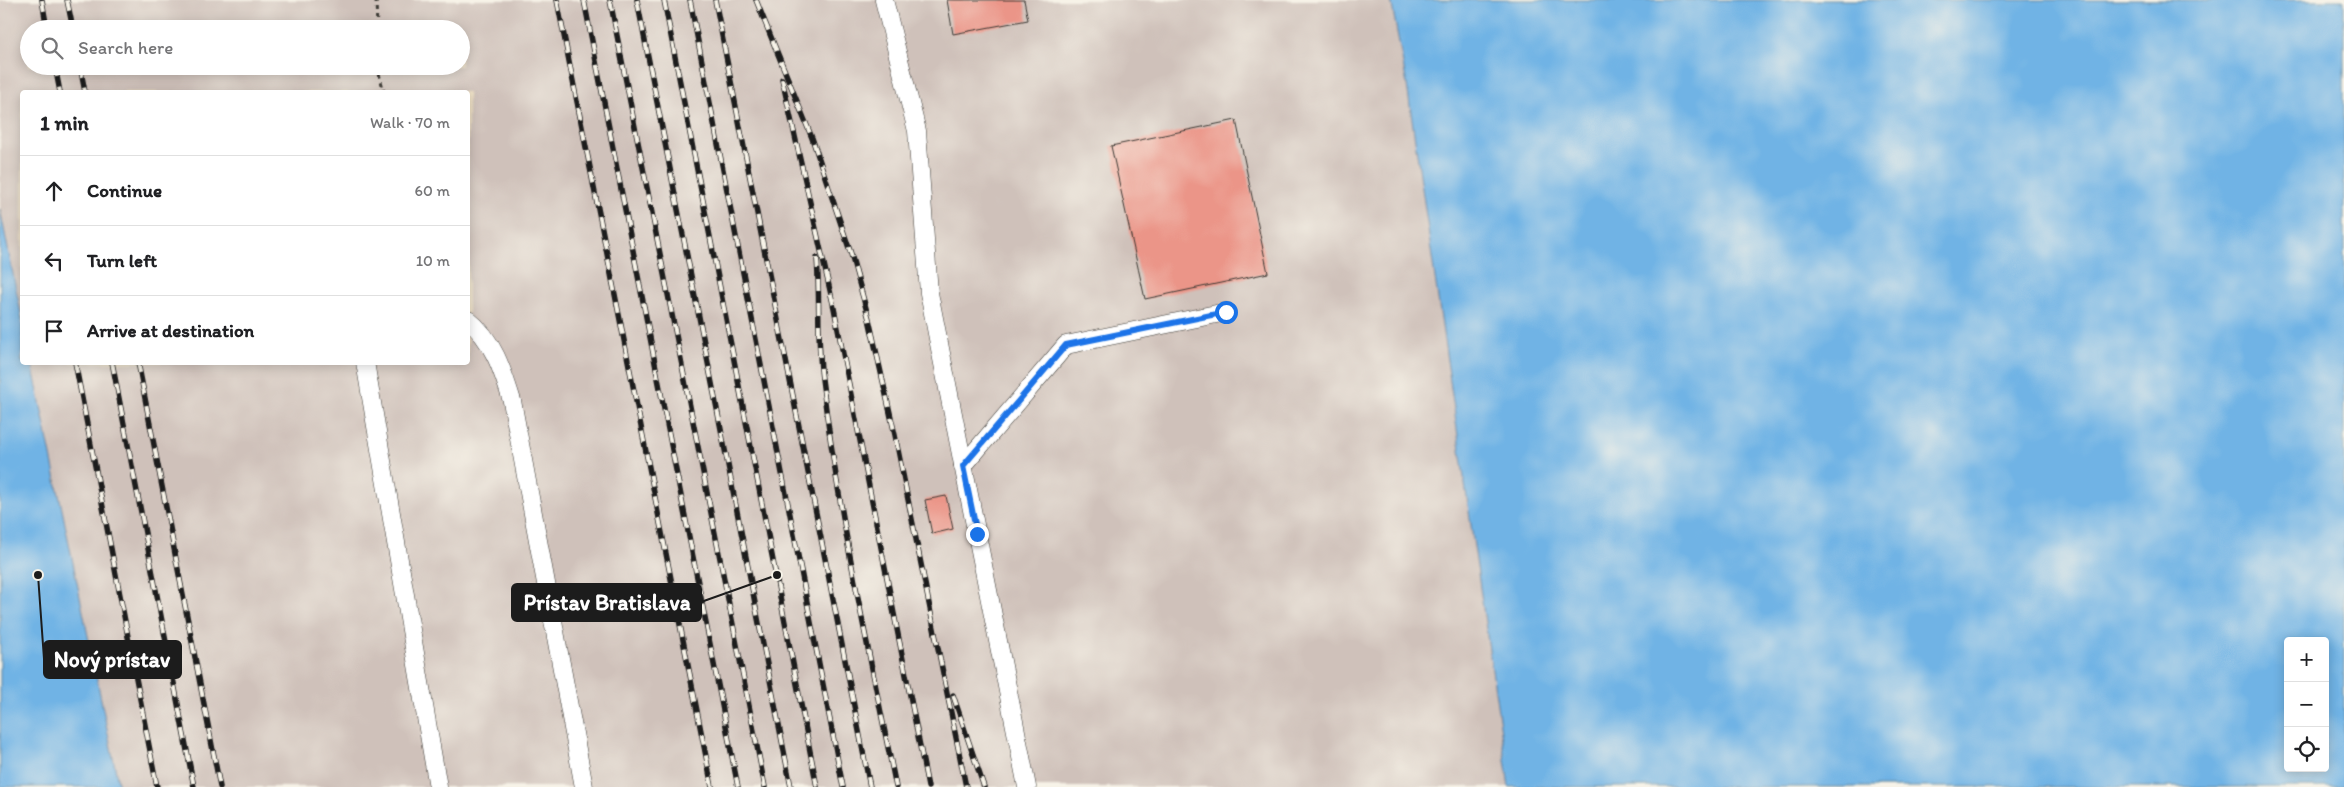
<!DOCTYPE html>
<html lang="en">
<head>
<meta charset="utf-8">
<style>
  body { margin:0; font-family:Itim,sans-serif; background:#f6f6f6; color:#202124 }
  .controls { position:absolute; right:15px; bottom:15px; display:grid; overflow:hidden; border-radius:5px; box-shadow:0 2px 12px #0003 }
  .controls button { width:45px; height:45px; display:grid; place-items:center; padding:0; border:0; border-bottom:1px solid #e0e0e0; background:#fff; color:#202124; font:25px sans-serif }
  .stop { position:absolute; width:15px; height:15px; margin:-11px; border:4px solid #1a73e8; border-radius:50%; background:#fff }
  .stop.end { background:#1a73e8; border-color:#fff; box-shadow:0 1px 5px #0008 }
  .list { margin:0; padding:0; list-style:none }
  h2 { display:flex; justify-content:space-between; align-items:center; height:65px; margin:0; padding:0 20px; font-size:21px }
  h2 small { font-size:16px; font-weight:400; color:#757577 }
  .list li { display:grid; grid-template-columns:32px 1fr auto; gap:15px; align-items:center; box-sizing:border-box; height:70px; padding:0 20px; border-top:1px solid #e0e0e0 }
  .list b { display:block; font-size:19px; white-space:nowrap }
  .list em { font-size:16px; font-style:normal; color:#757577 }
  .icon { flex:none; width:28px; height:28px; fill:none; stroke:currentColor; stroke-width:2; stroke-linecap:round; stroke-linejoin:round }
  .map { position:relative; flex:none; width:2344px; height:787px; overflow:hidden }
  .search { position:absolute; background:#fff; box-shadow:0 2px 12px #0003; left:20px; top:20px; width:450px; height:55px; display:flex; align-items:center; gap:12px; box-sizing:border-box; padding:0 18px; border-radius:28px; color:#757577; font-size:19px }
  .panel { position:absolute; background:#fff; box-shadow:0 2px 12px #0003; left:20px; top:90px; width:450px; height:275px; border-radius:5px }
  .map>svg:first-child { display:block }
</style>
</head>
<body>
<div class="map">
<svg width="2344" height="787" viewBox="0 0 2344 787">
  <rect width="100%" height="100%" fill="#f7f3e8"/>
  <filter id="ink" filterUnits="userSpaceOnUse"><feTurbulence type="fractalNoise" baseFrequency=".02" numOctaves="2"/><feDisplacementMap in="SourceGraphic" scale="10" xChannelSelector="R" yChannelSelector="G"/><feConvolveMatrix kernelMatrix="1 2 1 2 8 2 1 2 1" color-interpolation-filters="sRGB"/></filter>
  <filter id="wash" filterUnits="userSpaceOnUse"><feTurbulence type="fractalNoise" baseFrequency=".0096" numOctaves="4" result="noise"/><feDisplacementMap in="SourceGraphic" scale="20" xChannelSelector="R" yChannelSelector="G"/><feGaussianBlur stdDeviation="1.12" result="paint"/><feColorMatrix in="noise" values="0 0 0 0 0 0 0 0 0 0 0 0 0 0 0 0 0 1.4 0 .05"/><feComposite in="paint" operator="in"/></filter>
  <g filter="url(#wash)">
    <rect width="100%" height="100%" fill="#f0e1c4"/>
    <path fill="#cfc1ba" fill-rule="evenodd" d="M0 0H1391L1407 85 1509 787H119L32 363 468 362V92H22V318L0 209ZM29 29H461V66H29Z"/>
    <g fill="#70b3e5" stroke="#466880" fill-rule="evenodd">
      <path d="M1391 0H2344V787H1509L1407 85ZM2288 641H2325V768H2288Z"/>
      <polygon points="0,209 22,318 22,362 32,363 119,787 0,787"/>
    </g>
    <g id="blocks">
      <g fill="#eb9588">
        <polygon points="947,0 1024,0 1028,20 953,34"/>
        <polygon points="1236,120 1268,273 1145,299 1111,146"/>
        <polygon points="946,496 953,529 932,534 925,500"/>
      </g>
    </g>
  </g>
  <g filter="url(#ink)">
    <use href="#blocks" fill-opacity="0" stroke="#3c3a35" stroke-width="1"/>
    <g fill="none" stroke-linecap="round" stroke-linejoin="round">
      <defs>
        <g id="service">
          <polyline points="884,0 917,131 929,293 1027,787"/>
          <path d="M468 320C493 339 503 372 512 401L584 787"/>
          <polyline points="365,362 438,787"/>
          <polyline points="963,466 1066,345 1226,312"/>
        </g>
      </defs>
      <use href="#service" stroke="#3c3a35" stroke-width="19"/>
      <g stroke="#3c3a35" stroke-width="3" stroke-dasharray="4 4" stroke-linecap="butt">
        <polyline points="376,0 377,29"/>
        <polyline points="377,66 384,92"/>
      </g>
      <use href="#service" stroke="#fff" stroke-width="18"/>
      <defs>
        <g id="rail">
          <polyline points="42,0 47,29"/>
          <polyline points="67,0 73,29"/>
          <polyline points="557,0 712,787"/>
          <polyline points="584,0 738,787"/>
          <polyline points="610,0 765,787"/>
          <polyline points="637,0 791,787"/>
          <polyline points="664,0 817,787"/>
          <polyline points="690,0 843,787"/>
          <polyline points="715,0 870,787"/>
          <polyline points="756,0 812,138 851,254 869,319 895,435 966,787"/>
          <polyline points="55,66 60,92"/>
          <polyline points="80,66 85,92"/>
          <polyline points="782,79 834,308 928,787"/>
          <path d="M817 258C820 298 817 339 822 379 839 516 869 652 896 787"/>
          <polyline points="75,362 157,787"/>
          <polyline points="112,362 194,787"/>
          <polyline points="138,362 220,787"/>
          <polyline points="953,695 984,787"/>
        </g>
      </defs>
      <use href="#rail" stroke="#1c1c1c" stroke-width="5.5"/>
      <use href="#rail" stroke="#f7f3e8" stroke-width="4" stroke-dasharray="11" stroke-linecap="butt"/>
    </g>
  </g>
  <g fill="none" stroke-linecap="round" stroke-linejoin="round" filter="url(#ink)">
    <polyline stroke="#1a73e8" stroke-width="6" points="977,534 963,466 1066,345 1226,312"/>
  </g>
  <path fill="none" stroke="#1c1c1c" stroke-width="2" d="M777 575L701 602M38 575L44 659"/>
  <g fill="#1c1c1c" stroke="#f7f3e8" stroke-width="2">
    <circle cx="777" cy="575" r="5"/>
    <circle cx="38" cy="575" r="5"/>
  </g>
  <g fill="#1c1c1c" stroke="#1c1c1c" stroke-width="2">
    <rect x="512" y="584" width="189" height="37" rx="5"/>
    <rect x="44" y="641" width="137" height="37" rx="5"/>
  </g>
  <g font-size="22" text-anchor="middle" font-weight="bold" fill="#fff">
    <text x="607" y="610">Prístav Bratislava</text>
    <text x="112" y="667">Nový prístav</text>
  </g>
</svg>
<div class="controls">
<button>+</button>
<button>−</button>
<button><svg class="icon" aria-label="locate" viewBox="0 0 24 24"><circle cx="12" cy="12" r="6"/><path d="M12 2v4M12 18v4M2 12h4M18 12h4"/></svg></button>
</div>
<div class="stop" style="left:1226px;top:312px"></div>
<div class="stop end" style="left:977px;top:534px"></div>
<div class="search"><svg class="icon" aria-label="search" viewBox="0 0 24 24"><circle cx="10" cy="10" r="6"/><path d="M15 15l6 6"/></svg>Search here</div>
<section class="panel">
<h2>1 min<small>Walk · 70 m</small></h2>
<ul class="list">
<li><svg class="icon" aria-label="ahead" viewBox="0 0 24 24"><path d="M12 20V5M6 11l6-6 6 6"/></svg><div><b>Continue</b></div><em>60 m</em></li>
<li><svg class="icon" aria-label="left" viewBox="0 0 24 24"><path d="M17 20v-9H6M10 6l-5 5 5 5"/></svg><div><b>Turn left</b></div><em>10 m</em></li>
<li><svg class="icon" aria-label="arrive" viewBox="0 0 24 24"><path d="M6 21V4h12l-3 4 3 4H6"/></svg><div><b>Arrive at destination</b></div></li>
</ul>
</section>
</div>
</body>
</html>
